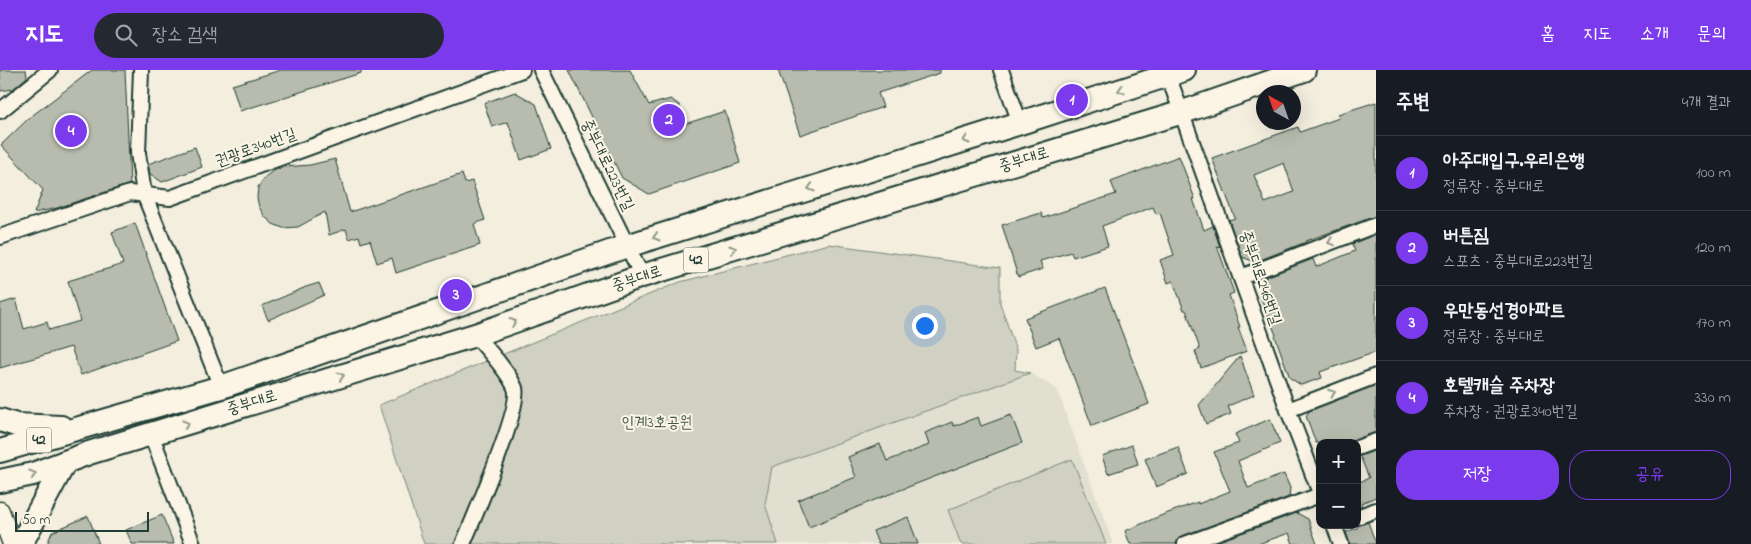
<!DOCTYPE html>
<html lang="ko">
<head>
<meta charset="utf-8">
<style>
  body { margin:0; font-family:"Indie Flower","Poor Story",sans-serif; background:#242831; color:#f1f3f6 }
  .controls { position:absolute; right:15px; bottom:15px; display:grid; overflow:hidden; border-radius:10px; box-shadow:0 5px 20px #0002 }
  .controls button { width:45px; height:45px; display:grid; place-items:center; padding:0; border:0; border-bottom:1px solid #363941; background:#171b24; color:#f1f3f6; font:25px sans-serif }
  .compass { position:absolute; left:1256px; top:15px; width:45px; height:45px; border-radius:50%; background:#171b24; box-shadow:0 5px 20px #0002; rotate:320deg }
  .scale { position:absolute; left:15px; bottom:12px; width:134px; box-sizing:border-box; padding-left:5px; border:2px solid #1f3d34; border-top:0; font-size:14px; line-height:18px; white-space:nowrap; color:#1f3d34; -webkit-text-stroke:4px #fcf5e5; paint-order:stroke }
  .you { position:absolute; left:924px; top:255px; width:18px; height:18px; margin:-12px; border:4px solid #fff; border-radius:50%; background:#1a73e8; box-shadow:0 0 0 8px #1a73e833 }
  .badge { display:grid; place-items:center; width:32px; height:32px; border-radius:50%; background:#7c3aed; color:#fff; font-size:16px; font-weight:700 }
  .pin { position:absolute; translate:-50% -50%; border:2px solid #fff; box-shadow:0 1px 5px #0006 }
  .list { margin:0; padding:0; list-style:none }
  h2 { display:flex; justify-content:space-between; align-items:center; height:65px; margin:0; padding:0 20px; font-size:21px }
  h2 small { font-size:16px; font-weight:400; color:#9ea1a6 }
  .list li { display:grid; grid-template-columns:32px 1fr auto; gap:15px; align-items:center; box-sizing:border-box; height:75px; padding:0 20px; border-top:1px solid #363941 }
  .list b { display:block; font-size:19px; white-space:nowrap }
  .list p { margin:0; font-size:16px; white-space:nowrap; color:#9ea1a6 }
  .list em { font-size:16px; font-style:normal; color:#9ea1a6 }
  .actions { display:flex; gap:10px; padding:15px 20px }
  .actions a { flex:1; padding:11px 0; border:1px solid #7c3aed; border-radius:20px; text-align:center; font-size:18px; color:#7c3aed }
  .actions .main { background:#7c3aed; color:#fff }
  .icon { flex:none; width:28px; height:28px; fill:none; stroke:currentColor; stroke-width:2; stroke-linecap:round; stroke-linejoin:round }
  .map { position:relative; flex:none; width:1376px; height:474px; overflow:hidden }
  header { display:flex; align-items:center; gap:30px; box-sizing:border-box; height:70px; padding:0 25px; background:#7c3aed; color:#fff }
  header strong { font-size:24px }
  nav { display:flex; gap:28px; margin-inline-start:auto; font-size:18px }
  .search { width:350px; height:45px; background:#242831; display:flex; align-items:center; gap:12px; box-sizing:border-box; padding:0 18px; border-radius:28px; color:#9ea1a6; font-size:19px }
  main { display:flex }
  aside { flex:1; background:#171b24 }
  .map>svg:first-child { display:block }
</style>
</head>
<body>
<header>
<strong>지도</strong>
<div class="search"><svg class="icon" aria-label="search" viewBox="0 0 24 24"><circle cx="10" cy="10" r="6"/><path d="M15 15l6 6"/></svg>장소 검색</div>
<nav><a>홈</a><a>지도</a><a>소개</a><a>문의</a></nav>
</header>
<main>
<div class="map">
<svg width="1376" height="474" viewBox="0 0 1376 474">
  <rect width="100%" height="100%" fill="#f3eede"/>
  <filter id="ink" filterUnits="userSpaceOnUse"><feTurbulence type="fractalNoise" baseFrequency=".02" numOctaves="2"/><feDisplacementMap in="SourceGraphic" scale="10" xChannelSelector="R" yChannelSelector="G"/><feConvolveMatrix kernelMatrix="1 2 1 2 8 2 1 2 1" color-interpolation-filters="sRGB"/></filter>
  <g filter="url(#ink)">
    <polygon fill="#e1dfd0" points="1030,303 1057,319 1113,474 778,474 765,434 772,397"/>
    <g fill="#d0d1c2" stroke="#78877b">
      <polygon points="829,174 1000,198 1000,233 1016,280 1015,300 1030,303 772,397 765,434 778,474 424,474 379,335 680,212"/>
      <polygon points="1072,389 1106,474 961,474 948,440"/>
    </g>
    <g fill="#b8bcae" stroke="#1f3d34" fill-rule="evenodd">
      <polygon points="0,0 26,0 27,7 13,19 0,21"/>
      <polygon points="92,0 125,0 130,114 57,138 34,143 43,120 1,75 29,48"/>
      <polygon points="281,0 361,0 361,3 240,41 232,15"/>
      <polygon points="569,0 630,0 649,35 671,29 679,35 685,54 725,41 740,93 649,124 622,108"/>
      <polygon points="778,0 940,0 940,3 878,23 883,37 800,65"/>
      <polygon points="515,22 536,34 551,79 521,90 508,52 492,57 484,33"/>
      <path d="M1376 32V146L1306 171V172L1255 192 1242 187 1229 150 1235 148 1212 88 1298 57 1300 62 1339 48 1338 44ZM1284 93 1294 122 1265 133 1254 105Z"/>
      <polygon points="195,77 202,97 162,112 150,104 148,94"/>
      <polygon points="1179,86 1195,129 1193,129 1204,160 1213,156 1220,177 1217,176 1234,223 1229,225 1240,257 1238,257 1247,281 1201,298 1195,281 1200,279 1186,240 1184,240 1173,211 1168,213 1160,190 1174,185 1160,143 1156,144 1153,137 1102,156 1108,176 1073,187 1071,182 1040,191 1043,199 1018,207 1002,155 1041,143 1043,148 1116,124 1111,112"/>
      <polygon points="335,89 350,142 462,104 465,113 472,111 485,150 474,154 480,175 396,203 392,188 377,193 370,170 361,173 359,166 349,169 346,159 329,165 325,142 298,157 283,158 273,154 265,147 259,137 257,128 258,117 265,107 274,100 285,97 310,95"/>
      <polygon points="135,153 177,271 81,305 71,277 0,298 0,234 16,229 24,259 47,252 49,260 80,251 68,211 123,194 112,162"/>
      <polygon points="1376,164 1376,282 1320,302 1322,308 1301,315 1290,308 1275,266 1276,265 1259,224 1266,207 1313,189 1316,197 1355,181 1352,174"/>
      <polygon points="319,213 324,225 268,250 262,236 306,217"/>
      <polygon points="1105,218 1149,334 1092,356 1059,268 1036,277 1025,248"/>
      <polygon points="1240,286 1254,325 1228,336 1231,344 1206,354 1199,335"/>
      <polygon points="1376,315 1376,362 1348,373 1316,373 1306,346 1309,341"/>
      <polygon points="1011,345 1022,373 877,429 809,457 798,430 856,407 848,387 880,374 887,391 929,375 925,363 952,352 954,356 978,347 981,356"/>
      <polygon points="1270,349 1280,373 1238,391 1248,418 1284,404 1290,418 1289,427 1182,466 1178,469 1176,474 1130,474 1125,461 1160,446 1198,432 1198,434 1230,421 1214,382 1239,373 1235,364"/>
      <polygon points="1132,375 1138,394 1108,404 1102,386"/>
      <polygon points="1178,377 1188,404 1156,417 1145,389"/>
      <polygon points="1376,380 1376,427 1361,433 1362,436 1357,438 1357,413 1369,408 1360,386"/>
      <polygon points="1297,443 1308,449 1317,474 1293,474 1289,463 1258,474 1211,474"/>
      <polygon points="162,445 174,474 132,474 126,460"/>
      <polygon points="88,446 99,474 47,474 52,462"/>
      <polygon points="908,447 918,474 878,474 873,461"/>
      <polygon points="1368,452 1376,474 1350,474 1346,462 1357,458 1357,456"/>
    </g>
    <g fill="none" stroke-linecap="round" stroke-linejoin="round">
      <defs>
        <g id="minor">
          <polyline points="141,0 138,83 144,124 221,317"/>
          <polyline points="541,0 642,206"/>
          <polyline points="1001,0 1020,53"/>
          <polyline points="1168,5 1288,340 1320,423"/>
          <polyline points="0,41 50,0"/>
          <polyline points="0,167 130,123 170,128 522,0"/>
          <polyline points="1241,207 1376,155"/>
          <polyline points="1288,340 1376,306"/>
          <polyline points="151,364 193,474"/>
          <polyline points="1357,378 1376,371"/>
          <polyline points="1357,447 1376,440"/>
          <polyline points="1334,455 1341,474"/>
          <path d="M463 474C473 450 522 336 515 318 509 302 487 279 475 265"/>
          <polyline points="1185,474 1320,425"/>
        </g>
        <polyline id="tertiary" points="0,441 12,474"/>
        <g id="primary">
          <polyline points="0,350 16,355 61,357"/>
          <polyline points="0,381 221,317 627,176 1020,53 1184,0"/>
          <polyline points="0,411 33,404 89,383 475,265 642,206 1183,42 1304,0"/>
          <polyline points="21,474 65,392"/>
        </g>
      </defs>
      <use href="#minor" stroke="#1f3d34" stroke-width="18"/>
      <use href="#tertiary" stroke="#1f3d34" stroke-width="21"/>
      <use href="#primary" stroke="#1f3d34" stroke-width="26"/>
      <use href="#minor" stroke="#fcf5e5" stroke-width="14"/>
      <use href="#tertiary" stroke="#fcf5e5" stroke-width="18"/>
      <use href="#primary" stroke="#fcf5e5" stroke-width="22"/>
    </g>
    <defs><path id="oneway-chevron" d="M-2-3.5L2.5 0L-2 3.5" fill="none" stroke-width="1.6" stroke-linecap="round" stroke-linejoin="round" transform="scale(1.25)"/></defs>
    <g stroke="#8e998c">
      <use href="#oneway-chevron" transform="translate(1121 20) rotate(162)"/>
      <use href="#oneway-chevron" transform="translate(966 70) rotate(163)"/>
      <use href="#oneway-chevron" transform="translate(811 118) rotate(163)"/>
      <use href="#oneway-chevron" transform="translate(656 167) rotate(163)"/>
      <use href="#oneway-chevron" transform="translate(1331 172) rotate(159)"/>
      <use href="#oneway-chevron" transform="translate(733 179) rotate(-17)"/>
      <use href="#oneway-chevron" transform="translate(513 252) rotate(-20)"/>
      <use href="#oneway-chevron" transform="translate(341 306) rotate(-17)"/>
      <use href="#oneway-chevron" transform="translate(1332 323) rotate(-21)"/>
      <use href="#oneway-chevron" transform="translate(186 354) rotate(-17)"/>
      <use href="#oneway-chevron" transform="translate(33 404) rotate(-17)"/>
    </g>
  </g>
  <g text-anchor="middle" dominant-baseline="central" stroke-width="4" stroke-linejoin="round" paint-order="stroke">
    <g fill="#fcf5e5" stroke="#617469" stroke-width="1">
      <rect x="683.5" y="177.5" width="25" height="25" rx="4"/>
      <rect x="26.5" y="357.5" width="25" height="25" rx="4"/>
    </g>
    <g font-size="15" font-weight="bold" fill="#1f3d34">
      <text x="696" y="190">42</text>
      <text x="39" y="370">42</text>
    </g>
    <g font-size="16" fill="#1f3d34" stroke="#fcf5e5">
      <text transform="translate(256 78) rotate(-20)">권광로340번길</text>
      <text transform="translate(1024 90) rotate(-17)">중부대로</text>
      <text transform="translate(607 95) rotate(64)">중부대로223번길</text>
      <text transform="translate(1260 208) rotate(71)">중부대로246번길</text>
      <text transform="translate(637 209) rotate(-18)">중부대로</text>
      <text transform="translate(252 333) rotate(-17)">중부대로</text>
    </g>
    <g font-size="16" fill="#425b50" stroke="#fcf5e5">
      <text x="657" y="353">인계3호공원</text>
    </g>
  </g>
</svg>
<div class="controls">
<button>+</button>
<button>−</button>
</div>
<svg class="compass" viewBox="-18 -18 36 36"><path d="M0-13l5 13h-10z" fill="#e53935"/><path d="M0 13l5-13h-10z" fill="#9ea1a6"/></svg>
<div class="scale">50 m</div>
<div class="you"></div>
<div class="pin badge" style="left:1072px;top:30px">1</div>
<div class="pin badge" style="left:669px;top:50px">2</div>
<div class="pin badge" style="left:456px;top:225px">3</div>
<div class="pin badge" style="left:71px;top:61px">4</div>
</div>
<aside>
<h2>주변<small>4개 결과</small></h2>
<ul class="list">
<li><span class="badge">1</span><div><b>아주대입구.우리은행</b><p>정류장 · 중부대로</p></div><em>100 m</em></li>
<li><span class="badge">2</span><div><b>버튼짐</b><p>스포츠 · 중부대로223번길</p></div><em>120 m</em></li>
<li><span class="badge">3</span><div><b>우만동선경아파트</b><p>정류장 · 중부대로</p></div><em>170 m</em></li>
<li><span class="badge">4</span><div><b>호텔캐슬 주차장</b><p>주차장 · 권광로340번길</p></div><em>330 m</em></li>
</ul>
<div class="actions"><a class="main">저장</a><a>공유</a></div>
</aside>
</main>
</body>
</html>
